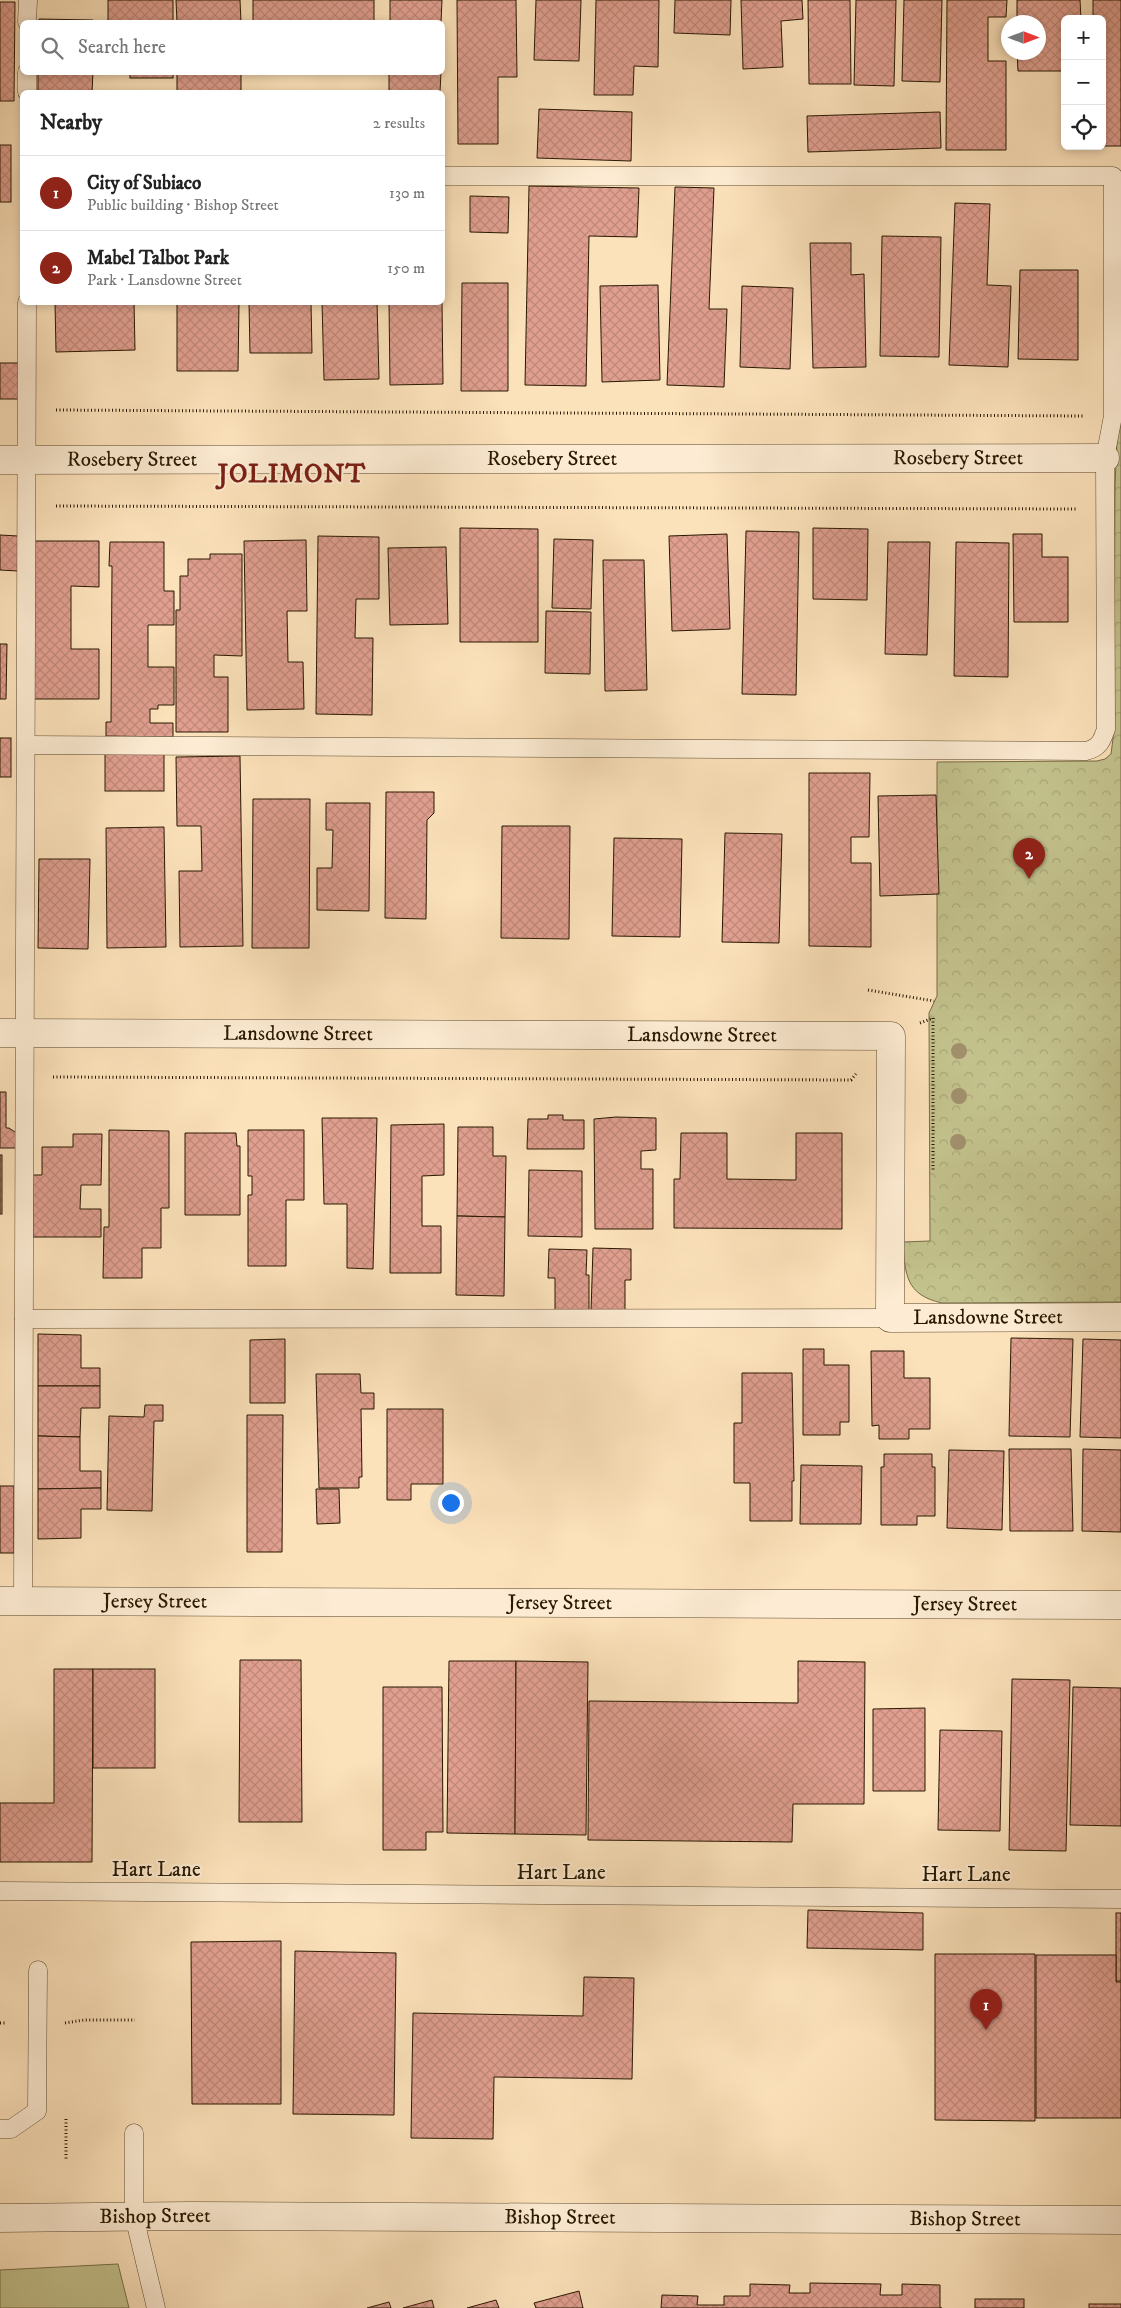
<!DOCTYPE html>
<html lang="en">
<head>
<meta charset="utf-8">
<style>
  body { margin:0; font-family:"IM FELL DW Pica",serif; background:#f2f2f2; color:#222 }
  .controls { position:absolute; right:15px; top:15px; display:grid; overflow:hidden; border-radius:8px; box-shadow:0 2px 8px #0003 }
  .controls button { width:45px; height:45px; display:grid; place-items:center; padding:0; border:0; border-bottom:1px solid #e0e0e0; background:#fff; color:#222; font:25px sans-serif }
  .compass { position:absolute; left:1001px; top:15px; width:45px; height:45px; border-radius:50%; background:#fff; box-shadow:0 2px 8px #0003; rotate:90deg }
  .you { position:absolute; left:450px; top:1502px; width:18px; height:18px; margin:-12px; border:4px solid #fff; border-radius:50%; background:#1a73e8; box-shadow:0 0 0 8px #1a73e833 }
  .badge { display:grid; place-items:center; width:32px; height:32px; border-radius:50%; background:#8f2418; color:#fff; font-size:16px; font-weight:700 }
  .pin { position:absolute; translate:-50% -41px; filter:drop-shadow(0 1px 2px #0008) }
  .pin::after { content:''; position:absolute; top:26px; width:18px; height:15px; background:inherit; clip-path:polygon(0 0,100% 0,50% 100%) }
  .list { margin:0; padding:0; list-style:none }
  h2 { display:flex; justify-content:space-between; align-items:center; height:65px; margin:0; padding:0 20px; font-size:21px }
  h2 small { font-size:16px; font-weight:400; color:#767676 }
  .list li { display:grid; grid-template-columns:32px 1fr auto; gap:15px; align-items:center; box-sizing:border-box; height:75px; padding:0 20px; border-top:1px solid #e0e0e0 }
  .list b { display:block; font-size:19px; white-space:nowrap }
  .list p { margin:0; font-size:16px; white-space:nowrap; color:#767676 }
  .list em { font-size:16px; font-style:normal; color:#767676 }
  .icon { flex:none; width:28px; height:28px; fill:none; stroke:currentColor; stroke-width:2; stroke-linecap:round; stroke-linejoin:round }
  .map { position:relative; flex:none; width:1121px; height:2308px; overflow:hidden }
  .search { position:absolute; background:#fff; box-shadow:0 2px 8px #0003; left:20px; top:20px; width:425px; height:55px; display:flex; align-items:center; gap:12px; box-sizing:border-box; padding:0 18px; border-radius:8px; color:#767676; font-size:19px }
  .panel { position:absolute; background:#fff; box-shadow:0 2px 8px #0003; left:20px; top:90px; width:425px; height:215px; border-radius:8px }
  .map>svg:first-child { display:block }
</style>
</head>
<body>
<div class="map">
<svg width="1121" height="2308" viewBox="0 0 1121 2308">
  <defs>
    <pattern id="forest-crowns" width="20" height="18" patternUnits="userSpaceOnUse" patternTransform="scale(1.25)"><rect width="20" height="18" fill="#c3c28d"/><path d="M2 6a3 3 0 1 1 6 0M12 15a3 3 0 1 1 6 0" fill="none" stroke="#a8a678"/></pattern>
    <pattern id="building-cross-hatch" width="8" height="8" patternUnits="userSpaceOnUse" patternTransform="scale(1.25)"><rect width="8" height="8" fill="#e09f8f"/><path d="M0 0l8 8M0 8l8-8" fill="none" stroke="#c0887a"/></pattern>
  </defs>
  <rect width="100%" height="100%" fill="#fce2bb"/>
  <filter id="stains"><feTurbulence type="fractalNoise" baseFrequency=".004" numOctaves="4"/><feColorMatrix values="0 0 0 0 .2 0 0 0 0 .09 0 0 0 0 .02 0 0 0 .5 -.17"/></filter>
  <radialGradient id="worn" r=".72"><stop offset=".6" stop-color="#630" stop-opacity="0"/><stop offset="1" stop-color="#630" stop-opacity=".3"/></radialGradient>
  <polygon fill="#c3c28d" stroke="#766d47" points="118,2264 129,2308 0,2308 0,2270"/>
  <path fill="url(#forest-crowns)" stroke="#766d47" d="M1121 421V1302L942 1303C906 1295 905 1275 903 1242L930 1241 929 1013 937 996V762L1097 761 1105 759 1111 754 1114 731 1115 487 1117 439Z"/>
  <g fill="url(#building-cross-hatch)" stroke="#281801">
    <rect x="108" y="0" width="65" height="22"/>
    <polygon points="176,0 240,0 241,22 177,22"/>
    <rect x="253" y="0" width="121" height="22"/>
    <polygon points="390,0 442,0 441,22 390,22"/>
    <polygon points="457,0 516,0 517,77 498,77 498,144 458,144"/>
    <polygon points="536,0 581,0 579,61 534,60"/>
    <polygon points="596,0 659,0 658,67 634,66 633,95 594,95"/>
    <polygon points="675,0 731,0 730,35 674,33"/>
    <polygon points="741,0 802,0 803,19 781,21 783,67 743,69"/>
    <polygon points="808,0 850,0 851,84 809,84"/>
    <polygon points="856,0 896,0 894,86 854,85"/>
    <polygon points="904,0 942,0 940,82 902,81"/>
    <polygon points="947,0 1007,0 1006,17 988,17 988,61 1006,61 1006,150 946,150"/>
    <polygon points="1017,0 1080,0 1081,19 1065,19 1065,71 1018,71 1017,52 1038,52 1038,22 1017,22"/>
    <polygon points="1093,0 1121,0 1121,146 1102,146 1102,19 1093,19"/>
    <polygon points="0,2 15,2 14,101 0,101"/>
    <polygon points="39,19 93,20 93,22 39,22"/>
    <polygon points="38,72 93,72 92,92 38,92"/>
    <rect x="130" y="72" width="43" height="6"/>
    <rect x="177" y="72" width="64" height="20"/>
    <polygon points="389,72 441,72 440,92 389,92"/>
    <polygon points="539,109 632,112 631,161 537,158"/>
    <polygon points="940,112 941,148 808,152 807,116"/>
    <rect x="0" y="145" width="11" height="57"/>
    <polygon points="529,186 639,188 637,237 589,236 586,386 525,385"/>
    <polygon points="675,187 714,188 709,309 727,309 724,387 667,385"/>
    <polygon points="470,196 509,197 508,233 470,232"/>
    <polygon points="955,203 990,204 987,285 1011,286 1008,367 949,365"/>
    <polygon points="882,236 941,237 939,357 880,356"/>
    <polygon points="810,243 851,243 851,275 864,274 866,367 813,368"/>
    <polygon points="1020,270 1078,270 1078,360 1018,359"/>
    <polygon points="462,283 508,283 508,391 461,391"/>
    <polygon points="658,285 660,380 602,382 600,286"/>
    <polygon points="742,286 793,288 790,369 740,367"/>
    <polygon points="55,302 134,302 135,350 56,352"/>
    <polygon points="177,302 239,302 238,371 177,371"/>
    <polygon points="249,302 311,302 312,353 250,353"/>
    <polygon points="322,302 377,302 379,379 324,380"/>
    <polygon points="389,302 442,302 443,384 390,385"/>
    <rect x="0" y="363" width="19" height="36"/>
    <polygon points="460,528 538,529 538,642 460,642"/>
    <polygon points="813,528 868,529 867,600 813,599"/>
    <polygon points="746,531 799,532 796,695 742,694"/>
    <polygon points="727,534 730,629 672,631 669,536"/>
    <polygon points="1013,534 1042,534 1042,557 1068,557 1068,622 1014,622"/>
    <polygon points="0,535 18,536 18,571 0,570"/>
    <polygon points="318,536 379,537 379,599 356,599 355,638 373,638 372,715 316,714"/>
    <polygon points="554,539 593,540 591,609 552,608"/>
    <polygon points="306,540 307,611 287,611 288,662 303,662 304,709 247,710 244,541"/>
    <polygon points="34,541 99,541 99,587 71,586 71,649 99,649 99,699 34,699"/>
    <polygon points="110,542 164,542 164,591 174,591 174,625 148,625 148,667 174,667 174,705 158,705 158,709 150,709 150,723 173,723 173,737 106,736 106,722 111,722 112,566 109,566"/>
    <polygon points="888,542 930,542 927,655 885,654"/>
    <polygon points="956,542 1009,543 1008,677 954,676"/>
    <polygon points="446,547 448,624 390,625 388,548"/>
    <polygon points="210,554 242,554 242,656 214,655 214,677 228,677 228,732 176,732 176,610 180,610 180,576 188,576 188,559 210,559"/>
    <polygon points="603,560 644,560 647,690 605,691"/>
    <polygon points="546,611 591,612 590,674 545,673"/>
    <polygon points="0,644 7,644 6,699 0,699"/>
    <rect x="0" y="738" width="11" height="39"/>
    <rect x="105" y="754" width="59" height="37"/>
    <polygon points="240,756 243,946 180,947 179,871 202,871 201,826 177,826 176,757"/>
    <polygon points="809,773 870,773 869,837 851,837 851,863 871,863 871,947 809,946"/>
    <polygon points="386,792 434,792 434,813 427,820 426,919 385,918"/>
    <polygon points="936,795 939,894 880,896 878,796"/>
    <polygon points="253,799 310,799 309,948 252,948"/>
    <polygon points="326,803 370,803 369,911 317,910 317,868 332,868 333,830 326,830"/>
    <polygon points="502,826 570,826 569,939 501,938"/>
    <polygon points="164,827 166,947 107,948 106,828"/>
    <polygon points="725,833 782,834 779,943 722,942"/>
    <polygon points="614,838 682,839 680,937 612,936"/>
    <polygon points="39,859 90,859 88,949 38,948"/>
    <polygon points="0,1092 6,1092 6,1128 9,1128 18,1134 18,1148 0,1148"/>
    <polygon points="548,1115 563,1115 563,1120 584,1120 584,1149 527,1149 528,1119 548,1119"/>
    <polygon points="616,1117 656,1118 656,1150 641,1151 641,1169 653,1169 653,1229 595,1229 594,1119"/>
    <polygon points="322,1118 377,1118 373,1269 347,1268 347,1204 324,1204"/>
    <polygon points="444,1124 444,1175 422,1176 422,1226 441,1226 441,1273 390,1273 391,1125"/>
    <polygon points="458,1127 493,1127 493,1156 506,1156 505,1217 457,1216"/>
    <polygon points="109,1130 169,1131 169,1208 161,1208 161,1248 142,1248 142,1278 103,1278 104,1227 109,1227"/>
    <polygon points="248,1130 304,1130 304,1200 286,1200 286,1266 248,1266 248,1195 252,1195 252,1176 248,1176"/>
    <polygon points="185,1133 236,1133 237,1146 240,1146 240,1215 185,1215"/>
    <polygon points="681,1133 727,1133 727,1179 796,1180 796,1133 842,1133 842,1229 674,1228 674,1179 680,1179"/>
    <polygon points="73,1134 102,1134 101,1185 81,1185 80,1209 101,1209 101,1237 33,1237 33,1175 42,1175 42,1147 73,1147"/>
    <rect x="0" y="1155" width="2" height="59"/>
    <polygon points="529,1170 582,1171 582,1237 528,1236"/>
    <polygon points="457,1216 505,1217 504,1296 456,1295"/>
    <polygon points="593,1248 631,1249 631,1280 625,1280 625,1312 591,1312"/>
    <polygon points="549,1249 587,1250 586,1275 589,1275 589,1311 555,1310 555,1278 548,1278"/>
    <polygon points="38,1334 81,1335 81,1368 100,1368 100,1386 38,1386"/>
    <polygon points="1011,1338 1073,1339 1070,1437 1009,1436"/>
    <polygon points="285,1339 285,1403 250,1403 250,1340"/>
    <polygon points="1083,1339 1121,1340 1121,1438 1080,1437"/>
    <polygon points="803,1349 824,1349 824,1365 849,1365 849,1422 840,1422 840,1435 803,1435"/>
    <polygon points="871,1351 904,1351 904,1378 930,1378 930,1429 909,1429 909,1439 879,1439 879,1425 872,1426"/>
    <polygon points="742,1373 792,1373 794,1481 792,1481 792,1521 750,1521 750,1483 734,1483 734,1423 742,1423"/>
    <polygon points="316,1374 360,1374 361,1393 374,1393 374,1409 361,1409 362,1477 359,1477 359,1488 319,1488"/>
    <polygon points="38,1386 100,1386 100,1408 81,1408 80,1437 38,1436"/>
    <polygon points="145,1405 163,1405 163,1421 154,1421 152,1511 107,1510 109,1416 144,1417"/>
    <polygon points="387,1409 443,1409 443,1484 411,1484 411,1500 387,1500"/>
    <polygon points="247,1415 283,1415 282,1552 247,1552"/>
    <polygon points="38,1436 80,1437 80,1471 101,1471 101,1488 38,1489"/>
    <polygon points="1009,1449 1071,1449 1073,1531 1010,1531"/>
    <polygon points="1083,1449 1121,1450 1121,1532 1082,1531"/>
    <polygon points="949,1450 1004,1451 1002,1530 947,1528"/>
    <polygon points="884,1454 932,1454 932,1467 935,1467 935,1516 917,1516 917,1525 881,1525 881,1467 884,1467"/>
    <polygon points="801,1465 862,1466 861,1524 800,1524"/>
    <rect x="0" y="1486" width="14" height="67"/>
    <polygon points="101,1488 101,1509 81,1509 81,1538 38,1539 38,1489"/>
    <polygon points="316,1489 339,1489 340,1523 317,1524"/>
    <polygon points="240,1660 301,1660 302,1822 239,1822"/>
    <polygon points="449,1661 516,1661 515,1834 447,1833"/>
    <polygon points="516,1661 588,1662 586,1835 515,1834"/>
    <polygon points="798,1661 865,1662 864,1804 793,1804 792,1842 588,1840 589,1701 798,1703"/>
    <polygon points="54,1669 93,1669 92,1862 0,1862 0,1803 54,1803"/>
    <rect x="93" y="1669" width="62" height="99"/>
    <polygon points="1012,1679 1070,1680 1066,1851 1009,1850"/>
    <polygon points="383,1687 442,1687 443,1832 426,1832 426,1850 383,1850"/>
    <polygon points="1073,1687 1121,1688 1121,1826 1070,1825"/>
    <polygon points="925,1708 925,1791 873,1791 873,1709"/>
    <polygon points="940,1730 1002,1731 1000,1831 938,1830"/>
    <polygon points="808,1910 923,1913 923,1950 807,1948"/>
    <rect x="1116" y="1913" width="5" height="68"/>
    <polygon points="281,1941 281,2104 192,2104 191,1942"/>
    <polygon points="295,1951 396,1953 394,2115 293,2114"/>
    <polygon points="935,1954 1035,1954 1035,2121 935,2120"/>
    <polygon points="1036,1955 1116,1955 1116,1982 1121,1982 1121,2118 1036,2118"/>
    <polygon points="584,1977 634,1978 632,2079 494,2077 493,2139 411,2138 413,2013 583,2016"/>
    <polygon points="810,2283 881,2284 880,2295 902,2295 902,2284 940,2285 940,2308 942,2308 661,2308 662,2295 698,2296 697,2305 724,2305 724,2296 750,2296 750,2284 790,2285 789,2293 810,2293"/>
    <polygon points="579,2291 583,2308 536,2308 534,2303"/>
    <rect x="975" y="2299" width="49" height="9"/>
    <polygon points="432,2300 434,2308 403,2308"/>
    <polygon points="496,2300 499,2308 467,2308"/>
    <polygon points="389,2302 391,2308 367,2308"/>
    <rect x="1089" y="2304" width="32" height="4"/>
  </g>
  <g fill="none" stroke-linecap="round" stroke-linejoin="round">
    <defs>
      <g id="service">
        <polyline points="27,22 28,0"/>
        <polyline points="27,92 27,72"/>
        <path d="M26 745 1086 751C1099 748 1102 741 1106 729L1105 458 1113 416V176H442"/>
        <polyline points="24,1319 890,1318"/>
        <polyline points="23,1601 27,302"/>
        <polyline points="0,1891 1121,1899"/>
        <polyline points="0,2129 11,2129 37,2111 38,1970"/>
        <polyline points="134,2133 134,2216 156,2308"/>
      </g>
      <g id="minor">
        <path id="s1" d="M0 460 1105 458"/>
        <path id="s2" d="M0 1033 891 1036 890 1318 1121 1317"/>
        <path id="s3" d="M0 2218 190 2216 1121 2220"/>
      </g>
      <g id="tertiary">
        <path id="s4" d="M0 1601 1121 1605"/>
      </g>
    </defs>
    <use href="#service" stroke="#5d4a30" stroke-width="19"/>
    <use href="#minor" stroke="#5d4a30" stroke-width="29"/>
    <use href="#tertiary" stroke="#5d4a30" stroke-width="29"/>
    <g stroke="#281801" stroke-width="3" stroke-dasharray="1 2.5" stroke-linecap="butt">
      <polyline points="56,410 1084,416"/>
      <polyline points="56,506 1077,509"/>
      <polyline points="868,990 934,1001"/>
      <polyline points="920,1023 933,1018 933,1171"/>
      <polyline points="53,1077 851,1080 856,1074"/>
      <polyline points="0,2023 5,2023"/>
      <polyline points="65,2023 84,2020 135,2020"/>
      <polyline points="66,2119 66,2161"/>
    </g>
    <use href="#service" stroke="#fdecd3" stroke-width="18"/>
    <use href="#minor" stroke="#fdecd3" stroke-width="28"/>
    <use href="#tertiary" stroke="#fdecd3" stroke-width="28"/>
  </g>
  <g fill="#a18f6c">
    <circle cx="959" cy="1051" r="8"/>
    <circle cx="959" cy="1096" r="8"/>
    <circle cx="958" cy="1142" r="8"/>
  </g>
  <g text-anchor="middle" dominant-baseline="central" stroke-width="4" stroke-linejoin="round" paint-order="stroke">
    <g font-size="21" fill="#281801" stroke="#fdecd3">
      <text stroke="none"><textPath href="#s1" startOffset="552">Rosebery Street</textPath></text>
      <text stroke="none"><textPath href="#s1" startOffset="958">Rosebery Street</textPath></text>
      <text stroke="none"><textPath href="#s1" startOffset="132">Rosebery Street</textPath></text>
      <text stroke="none"><textPath href="#s2" startOffset="298">Lansdowne Street</textPath></text>
      <text stroke="none"><textPath href="#s2" startOffset="702">Lansdowne Street</textPath></text>
      <text stroke="none"><textPath href="#s2" startOffset="1271">Lansdowne Street</textPath></text>
      <text stroke="none"><textPath href="#s4" startOffset="155">Jersey Street</textPath></text>
      <text stroke="none"><textPath href="#s4" startOffset="560">Jersey Street</textPath></text>
      <text stroke="none"><textPath href="#s4" startOffset="965">Jersey Street</textPath></text>
      <text x="156" y="1870">Hart Lane</text>
      <text x="561" y="1873">Hart Lane</text>
      <text x="966" y="1875">Hart Lane</text>
      <text stroke="none"><textPath href="#s3" startOffset="155">Bishop Street</textPath></text>
      <text stroke="none"><textPath href="#s3" startOffset="560">Bishop Street</textPath></text>
      <text stroke="none"><textPath href="#s3" startOffset="965">Bishop Street</textPath></text>
    </g>
    <g font-size="26" font-weight="bold" letter-spacing="1" fill="#7a1f14" stroke="#fdecd3">
      <text x="292" y="474">JOLIMONT</text>
    </g>
  </g>
  <rect width="100%" height="100%" filter="url(#stains)"/>
  <rect width="100%" height="100%" fill="url(#worn)"/>
</svg>
<div class="controls">
<button>+</button>
<button>−</button>
<button><svg class="icon" aria-label="locate" viewBox="0 0 24 24"><circle cx="12" cy="12" r="6"/><path d="M12 2v4M12 18v4M2 12h4M18 12h4"/></svg></button>
</div>
<svg class="compass" viewBox="-18 -18 36 36"><path d="M0-13l5 13h-10z" fill="#e53935"/><path d="M0 13l5-13h-10z" fill="#767676"/></svg>
<div class="you"></div>
<div class="pin badge" style="left:986px;top:2030px">1</div>
<div class="pin badge" style="left:1029px;top:879px">2</div>
<div class="search"><svg class="icon" aria-label="search" viewBox="0 0 24 24"><circle cx="10" cy="10" r="6"/><path d="M15 15l6 6"/></svg>Search here</div>
<section class="panel">
<h2>Nearby<small>2 results</small></h2>
<ul class="list">
<li><span class="badge">1</span><div><b>City of Subiaco</b><p>Public building · Bishop Street</p></div><em>130 m</em></li>
<li><span class="badge">2</span><div><b>Mabel Talbot Park</b><p>Park · Lansdowne Street</p></div><em>150 m</em></li>
</ul>
</section>
</div>
</body>
</html>
